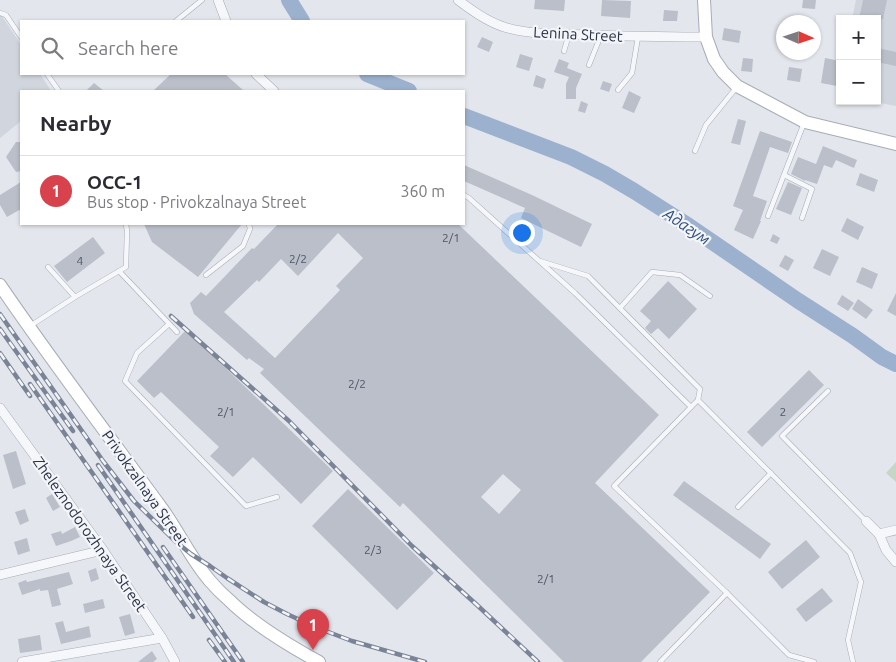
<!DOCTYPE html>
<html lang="en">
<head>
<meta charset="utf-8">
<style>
  body { margin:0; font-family:Ubuntu,sans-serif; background:#f2f2f3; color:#2b2b33 }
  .controls { position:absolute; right:15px; top:15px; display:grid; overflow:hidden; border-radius:0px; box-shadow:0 1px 4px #0004 }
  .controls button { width:45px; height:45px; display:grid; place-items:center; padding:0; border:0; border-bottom:1px solid #e1e1e2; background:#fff; color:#2b2b33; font:25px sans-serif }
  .compass { position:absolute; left:776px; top:15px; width:45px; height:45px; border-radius:50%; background:#fff; box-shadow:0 1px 4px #0004; rotate:93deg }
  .you { position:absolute; left:521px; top:232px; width:18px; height:18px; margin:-12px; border:4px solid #fff; border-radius:50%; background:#1a73e8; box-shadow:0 0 0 8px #1a73e833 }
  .badge { display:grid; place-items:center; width:32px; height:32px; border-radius:50%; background:#d7424d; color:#fff; font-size:16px; font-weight:700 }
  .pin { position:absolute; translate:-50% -41px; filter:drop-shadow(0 1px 2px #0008) }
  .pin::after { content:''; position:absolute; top:26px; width:18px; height:15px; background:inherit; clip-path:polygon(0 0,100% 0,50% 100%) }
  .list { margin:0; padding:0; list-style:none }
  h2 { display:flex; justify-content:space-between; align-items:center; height:65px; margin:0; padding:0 20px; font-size:21px }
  h2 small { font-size:16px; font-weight:400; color:#7c7c81 }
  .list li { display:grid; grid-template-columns:32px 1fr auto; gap:15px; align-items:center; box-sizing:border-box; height:70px; padding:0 20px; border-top:1px solid #e1e1e2 }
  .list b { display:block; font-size:19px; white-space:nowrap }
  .list p { margin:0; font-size:16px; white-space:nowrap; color:#7c7c81 }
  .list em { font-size:16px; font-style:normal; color:#7c7c81 }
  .icon { flex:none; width:28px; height:28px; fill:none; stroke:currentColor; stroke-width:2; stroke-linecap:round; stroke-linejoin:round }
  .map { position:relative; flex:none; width:896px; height:662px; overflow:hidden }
  .search { position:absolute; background:#fff; box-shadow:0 1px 4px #0004; left:20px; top:20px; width:445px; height:55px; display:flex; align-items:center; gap:12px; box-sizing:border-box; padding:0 18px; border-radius:0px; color:#7c7c81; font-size:19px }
  .panel { position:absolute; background:#fff; box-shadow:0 1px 4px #0004; left:20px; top:90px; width:445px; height:135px; border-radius:0px }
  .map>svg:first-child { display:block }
</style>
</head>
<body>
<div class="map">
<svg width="896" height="662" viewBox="0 0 896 662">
  <rect width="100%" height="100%" fill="#e3e6ec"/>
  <g fill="#d1d5de">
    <polygon points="856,0 896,0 896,106 870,101 877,101 877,19 852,19"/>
    <polygon points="0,13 21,45 21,74 40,74 51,91 21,91 21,121 0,138"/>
  </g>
  <polygon fill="#c7d6c4" points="896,462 896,482 886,473"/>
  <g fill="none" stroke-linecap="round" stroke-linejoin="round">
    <g stroke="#9cb1ce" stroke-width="16">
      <polyline points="289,0 302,21"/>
      <polyline points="367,74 409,91"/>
      <polyline points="464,116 571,157 605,174 634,191 689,226 797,300 853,336 882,357 896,364"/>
    </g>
  </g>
  <g fill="#babfca" fill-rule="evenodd">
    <polygon points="535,0 565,0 564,11 534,9"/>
    <polygon points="602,0 631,1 630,18 601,16"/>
    <polygon points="803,0 816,0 815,9 802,8"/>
    <polygon points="863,0 887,0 883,19 859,19"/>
    <polygon points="664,10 678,11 677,21 663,21"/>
    <polygon points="724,28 741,31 739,43 722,40"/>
    <polygon points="482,37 493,42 489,52 477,47"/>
    <polygon points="877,48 896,52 896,66 877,62"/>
    <polygon points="520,54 533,58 529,71 516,67"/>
    <polygon points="743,58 753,59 752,72 741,71"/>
    <polygon points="825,58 840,61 840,70 837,86 821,83"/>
    <polygon points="559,59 569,63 567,68 582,74 576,88 576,99 566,99 566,84 569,77 554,72"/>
    <polygon points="789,67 802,69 800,82 787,80"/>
    <polygon points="171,74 225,74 244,91 153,91"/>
    <polygon points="536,75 546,79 543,89 533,86"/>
    <polygon points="603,81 612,84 609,92 600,89"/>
    <polygon points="94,83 104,91 86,91"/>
    <polygon points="629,91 641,97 634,113 622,108"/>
    <polygon points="581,101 588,104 585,113 578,111"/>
    <polygon points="738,119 746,121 740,145 731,143"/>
    <polygon points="760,131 792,142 788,153 770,147 753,196 767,201 760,221 761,221 753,239 734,230 743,210 733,206"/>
    <polygon points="16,142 21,142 21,171 16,172 6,157"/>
    <polygon points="823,146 857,160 854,168 836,160 832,168 824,165 817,184 805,180 805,181 791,174 798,157 816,164"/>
    <polygon points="464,165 532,195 592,224 581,247 521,218 525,208 464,181"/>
    <polygon points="860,173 878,180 874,192 856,185"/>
    <polygon points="21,182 21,209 7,217 0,205 0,195"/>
    <polygon points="788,182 802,188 791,215 776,209"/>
    <polygon points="847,218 864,227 858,240 841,231"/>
    <polygon points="144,224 242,224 198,277 152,242"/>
    <path d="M278 224H458L659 415 595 483 710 592 641 662H564L403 503 400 507 260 373 264 369 249 358 247 360 194 314 190 303 201 292 206 296 252 248 254 249ZM338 233 363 258 336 286 340 290 275 358 224 312 257 280 259 282 281 259 298 276ZM503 474 521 490 499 514 481 497Z"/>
    <polygon points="773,234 780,238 777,244 770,241"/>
    <polygon points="93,237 105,253 67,282 54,266"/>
    <polygon points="822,249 839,257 830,276 813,268"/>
    <polygon points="785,255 794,260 788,271 779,266"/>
    <polygon points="862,267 878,274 872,289 856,282"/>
    <polygon points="668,281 697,309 669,339 658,328 651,334 645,328 651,321 640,311"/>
    <polygon points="896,293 896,316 887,311"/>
    <polygon points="842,295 854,303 848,311 837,304"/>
    <polygon points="858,299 873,310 866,319 852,309"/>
    <polygon points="186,330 333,471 301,504 253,457 233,477 210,456 219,447 161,392 154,398 137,381"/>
    <polygon points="809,370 824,385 762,447 747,432"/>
    <polygon points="16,451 26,484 13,489 3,455"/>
    <polygon points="684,481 771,544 760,559 673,495"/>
    <polygon points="348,489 434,573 397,610 312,526"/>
    <polygon points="52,494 60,507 53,511 46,498"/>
    <polygon points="25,509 29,521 20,525 15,512"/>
    <polygon points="75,527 80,537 71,541 56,546 51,534 61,531 62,534"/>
    <polygon points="27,538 30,551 18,555 14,542"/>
    <polygon points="806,540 820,557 782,589 768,572"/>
    <polygon points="96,568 99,579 91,582 88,571"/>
    <polygon points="69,572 73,584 57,589 61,605 52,607 48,590 40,591 40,589 22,595 18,583 26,580 27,582"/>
    <polygon points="822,588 833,601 806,622 796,609"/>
    <polygon points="103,599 105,608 85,613 83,604"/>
    <polygon points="130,614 135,633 125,636 119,617"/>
    <polygon points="63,621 66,632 89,626 91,637 61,644 55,623"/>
    <polygon points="40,635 42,650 20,653 18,639"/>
    <polygon points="152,651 157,659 153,662 138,662"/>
  </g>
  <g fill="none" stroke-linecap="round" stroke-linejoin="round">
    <defs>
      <g id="service">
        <polyline points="0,13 6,15 21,37"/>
        <polyline points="176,21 202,0"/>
        <polyline points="564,51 569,34"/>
        <polyline points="589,65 601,35"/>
        <polyline points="47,74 59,91"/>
        <polyline points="618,90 632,73 638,37"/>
        <polyline points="695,151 706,125 736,88"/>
        <polyline points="784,175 812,189 802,218"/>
        <polyline points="464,195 469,198 575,293 691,407 614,486 727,593 660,662"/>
        <polyline points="768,216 804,123"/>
        <polyline points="540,261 588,276 700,389 698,400"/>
        <polyline points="48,267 75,297"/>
        <polyline points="119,271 177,332"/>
        <polyline points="206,275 243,246 250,229 249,224"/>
        <polyline points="620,308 652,272 680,275 710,296"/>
        <polyline points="169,324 137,353 125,381 246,506 277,497"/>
        <polyline points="30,326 75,297 126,267 127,231 126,224"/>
        <polyline points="828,391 782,436 866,521"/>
        <polyline points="691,407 698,400 850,553 861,582 848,640 853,662"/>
        <polyline points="738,507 771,473"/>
        <polyline points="727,593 789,655 814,662"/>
      </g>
      <g id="minor">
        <polyline points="218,0 226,21"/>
        <path d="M458 0C471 10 488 22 504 27 529 35 561 34 588 35 627 36 667 37 706 37"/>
        <polyline points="256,74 274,91"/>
        <polyline points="0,408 103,550 162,638 175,662"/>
        <polyline points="866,521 879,534 886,550 896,562"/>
        <polyline points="879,534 896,530"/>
        <polyline points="0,575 103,550"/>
        <polyline points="22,662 162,638"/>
      </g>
      <g id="secondary">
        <polyline points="704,0 706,37 714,59 723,72 737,86 805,122 896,144"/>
        <path d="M0 285C51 360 106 432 160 506 178 530 190 558 210 581 216 588 222 594 229 600 252 623 290 646 319 662"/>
      </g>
    </defs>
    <use href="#service" stroke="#a8acb7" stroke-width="5.5"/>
    <use href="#minor" stroke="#a8acb7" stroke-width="10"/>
    <use href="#secondary" stroke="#a8acb7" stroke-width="14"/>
    <use href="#service" stroke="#f6f7fa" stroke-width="4.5"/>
    <use href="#minor" stroke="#f6f7fa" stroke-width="9"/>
    <use href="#secondary" stroke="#fff" stroke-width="12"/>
    <defs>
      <g id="rail">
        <polyline points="0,314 103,461 134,501 175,541 191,554 210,566 227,578 264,602 287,614 315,627 352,641 425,662"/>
        <polyline points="171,316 289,421 412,546 477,605 538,662"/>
        <polyline points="0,329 73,431"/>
        <polyline points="0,353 30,396"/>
        <polyline points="30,384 193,617"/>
        <polyline points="98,465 234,662"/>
        <polyline points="163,547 243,662"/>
        <polyline points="209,640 225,662"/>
      </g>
    </defs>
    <use href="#rail" stroke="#7b8497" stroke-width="4.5"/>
    <use href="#rail" stroke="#f3f5f9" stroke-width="2.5" stroke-dasharray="8" stroke-linecap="butt"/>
  </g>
  <g text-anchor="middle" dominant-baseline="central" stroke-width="4.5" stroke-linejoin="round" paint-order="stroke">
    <g font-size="12" fill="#4e5567">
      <text x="451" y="237">2/1</text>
      <text x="298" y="258">2/2</text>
      <text x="80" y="260">4</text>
      <text x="357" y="383">2/2</text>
      <text x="226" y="411">2/1</text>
      <text x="783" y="411">2</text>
      <text x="373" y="549">2/3</text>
      <text x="546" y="578">2/1</text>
    </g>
    <g font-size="15" fill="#2a3246" stroke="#f3f5f9">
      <text transform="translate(578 34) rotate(3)">Lenina Street</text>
      <text transform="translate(145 488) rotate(55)">Privokzalnaya Street</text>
      <text transform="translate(90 534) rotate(55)">Zheleznodorozhnaya Street</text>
    </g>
    <g font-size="16" font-style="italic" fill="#314d7d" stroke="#f3f5f9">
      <text transform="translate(687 226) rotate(34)">Адагум</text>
    </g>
  </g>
</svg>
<div class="controls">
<button>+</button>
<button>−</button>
</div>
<svg class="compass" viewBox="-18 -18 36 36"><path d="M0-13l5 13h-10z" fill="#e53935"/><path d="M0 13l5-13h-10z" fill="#7c7c81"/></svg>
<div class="you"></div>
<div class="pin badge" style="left:313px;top:650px">1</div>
<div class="search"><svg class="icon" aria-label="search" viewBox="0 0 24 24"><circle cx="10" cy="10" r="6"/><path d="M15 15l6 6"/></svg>Search here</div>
<section class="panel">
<h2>Nearby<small></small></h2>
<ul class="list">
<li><span class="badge">1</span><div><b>ОСС-1</b><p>Bus stop · Privokzalnaya Street</p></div><em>360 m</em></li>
</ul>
</section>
</div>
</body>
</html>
